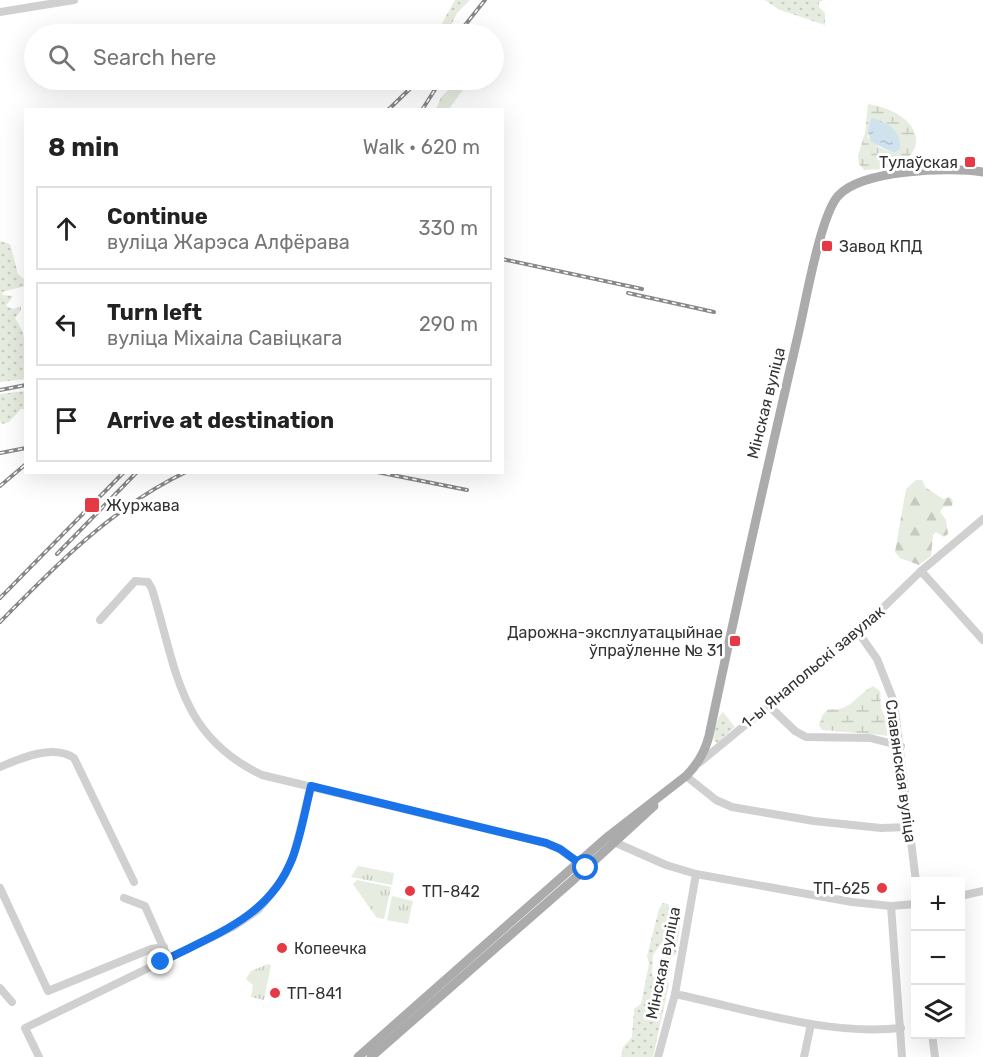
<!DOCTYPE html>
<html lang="en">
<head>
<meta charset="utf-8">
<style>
  body { margin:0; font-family:Rubik,sans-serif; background:#f2f2f2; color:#222 }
  .controls { position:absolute; right:18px; bottom:18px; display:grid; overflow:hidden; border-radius:0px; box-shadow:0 6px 24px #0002 }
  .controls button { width:54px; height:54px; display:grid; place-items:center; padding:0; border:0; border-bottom:2px solid #e0e0e0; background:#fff; color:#222; font:30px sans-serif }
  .stop { position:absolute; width:18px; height:18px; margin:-14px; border:4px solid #1a73e8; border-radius:50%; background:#fff }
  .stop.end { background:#1a73e8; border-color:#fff; box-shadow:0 2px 6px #0008 }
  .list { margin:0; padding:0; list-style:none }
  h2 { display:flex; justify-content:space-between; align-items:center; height:78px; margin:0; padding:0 24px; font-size:26px }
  h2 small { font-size:20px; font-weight:400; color:#767676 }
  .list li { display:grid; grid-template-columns:39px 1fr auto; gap:18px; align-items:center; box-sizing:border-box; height:84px; margin:0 12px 12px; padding:0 12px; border:2px solid #e0e0e0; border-radius:0px }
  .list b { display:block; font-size:22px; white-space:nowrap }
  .list p { margin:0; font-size:20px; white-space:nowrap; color:#767676 }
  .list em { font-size:20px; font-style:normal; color:#767676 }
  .icon { flex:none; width:33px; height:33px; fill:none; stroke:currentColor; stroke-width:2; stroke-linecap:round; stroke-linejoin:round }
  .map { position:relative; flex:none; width:983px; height:1057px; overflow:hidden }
  .search { position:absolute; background:#fff; box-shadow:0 6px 24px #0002; left:24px; top:24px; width:480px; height:66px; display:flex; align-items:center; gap:15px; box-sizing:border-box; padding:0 21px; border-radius:33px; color:#767676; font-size:22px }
  .panel { position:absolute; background:#fff; box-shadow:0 6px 24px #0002; left:24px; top:108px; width:480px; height:366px; border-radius:0px }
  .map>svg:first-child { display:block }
</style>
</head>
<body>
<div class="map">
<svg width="983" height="1057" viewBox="0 0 983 1057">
  <defs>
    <pattern id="grass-dots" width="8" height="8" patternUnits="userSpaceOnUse" patternTransform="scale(1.5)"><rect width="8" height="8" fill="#e6ecdf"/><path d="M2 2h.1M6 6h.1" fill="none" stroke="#c6cbc0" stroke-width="1.8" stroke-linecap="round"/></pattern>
    <pattern id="forest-firs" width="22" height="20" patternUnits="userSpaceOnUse" patternTransform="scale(1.5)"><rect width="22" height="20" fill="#e6ecdf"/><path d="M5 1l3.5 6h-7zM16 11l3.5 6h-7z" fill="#c6cbc0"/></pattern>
    <pattern id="wetland-marsh" width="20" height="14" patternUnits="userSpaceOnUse" patternTransform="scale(1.5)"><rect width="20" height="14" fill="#e6ecdf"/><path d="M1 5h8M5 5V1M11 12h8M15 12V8" fill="none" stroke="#c6cbc0"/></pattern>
    <pattern id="park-tufts" width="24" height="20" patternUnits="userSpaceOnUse" patternTransform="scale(1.5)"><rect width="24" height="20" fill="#e6ecdf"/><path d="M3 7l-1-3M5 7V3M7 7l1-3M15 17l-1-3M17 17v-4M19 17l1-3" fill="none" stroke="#c6cbc0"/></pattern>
    <pattern id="water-ripples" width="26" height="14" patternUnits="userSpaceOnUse" patternTransform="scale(1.5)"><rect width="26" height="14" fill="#cfe2ee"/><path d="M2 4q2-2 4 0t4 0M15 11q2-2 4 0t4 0" fill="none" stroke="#b2c2cd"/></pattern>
  </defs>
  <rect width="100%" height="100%" fill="#fff"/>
  <g fill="url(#grass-dots)">
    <polygon points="455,0 470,0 457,13 447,34 436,34"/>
    <polygon points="765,0 824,0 819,2 819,7 825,13 825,25 780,10"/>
    <polygon points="0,241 10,244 18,274 25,280 25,286 2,292 3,295 13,296 6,306 13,309 21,306 21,310 15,318 23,332 25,346 26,379 0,382"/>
    <polygon points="25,391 25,409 21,409 9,422 3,424 0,421 0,394"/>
    <path d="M723 712 735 727 717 743 714 741C714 732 716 718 723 712Z"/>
    <polygon points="663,903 668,904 680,926 676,954 666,963 661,962 665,951 672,950 670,946 661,944 653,955 652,976 666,980 669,984 653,1057 621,1057 623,1047 632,1037 634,1009 641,1004 649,964 647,956 659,909"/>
  </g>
  <g fill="url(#forest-firs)">
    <polygon points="459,80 470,80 449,109 436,109 441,97"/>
    <polygon points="916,480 922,480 925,487 943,499 950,497 953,501 952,506 943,507 940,512 946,520 948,534 944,537 936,532 933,535 931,556 919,565 900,558 895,552 906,489"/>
  </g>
  <g fill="url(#wetland-marsh)" fill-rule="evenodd">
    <path d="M868 104C933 115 933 170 864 170L859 164 858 156 865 133ZM871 119C891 119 896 134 899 150L894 153 879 147 868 137Z"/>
    <path d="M873 686 880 691C881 697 880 706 882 711 887 722 897 722 891 736L822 730 819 725 823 714 829 709C851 712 856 695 873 686Z"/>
  </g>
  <g fill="url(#park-tufts)">
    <polygon points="358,866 394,873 392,885 351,877"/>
    <polygon points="357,880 391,887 384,919 377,918 353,884"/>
    <polygon points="392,896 413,901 408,924 387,920"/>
    <polygon points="268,964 271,965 264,1000 251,997 253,985 246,979 251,971"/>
  </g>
  <path fill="url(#water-ripples)" d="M871 118C887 120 904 134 899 150L894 153 871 142 868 132Z"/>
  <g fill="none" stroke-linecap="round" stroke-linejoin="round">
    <g stroke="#d0d0d0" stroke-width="8">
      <polyline points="0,12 74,0"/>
      <polyline points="921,571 983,640"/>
      <path d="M100 620 135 581 148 582 152 589C177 669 178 735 262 775L546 843 560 849 582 865"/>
      <polyline points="858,632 877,659 894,702 916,882"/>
      <polyline points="768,705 795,731 806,737 870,738 901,746"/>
      <polyline points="699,763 858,632 921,571 983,519"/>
      <path d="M0 767C21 758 53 744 74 758L134 882"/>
      <polyline points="686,776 716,800 732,807 814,821 881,828 910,827"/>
      <polyline points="614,842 666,865 696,874 852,902 891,906 916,904"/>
      <polyline points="0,888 48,991 151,949 164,947"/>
      <polyline points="960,896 983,891"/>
      <polyline points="124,898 145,906 168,958"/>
      <polyline points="891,906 902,1057"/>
      <polyline points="0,988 12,1002"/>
      <path d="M675 994C747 1009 826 1036 901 1028"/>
      <polyline points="932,1034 935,1057"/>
      <polyline points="39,1057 25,1028 233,927 258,910 281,882 293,858 311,786"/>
      <polyline points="658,1057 675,994 696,874"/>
      <polyline points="804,1057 811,1024"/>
    </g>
    <g stroke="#ababab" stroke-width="9">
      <path d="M358 1057 606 838 686 776C698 764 705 752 709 736 737 602 767 469 798 335 805 306 820 216 838 196 862 169 950 167 983 172"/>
      <polyline points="371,1057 572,881 654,806"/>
    </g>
    <defs>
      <g id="rail">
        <polyline points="458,34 485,0"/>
        <polyline points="388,110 419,80"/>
        <polyline points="422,110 441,80"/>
        <polyline points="502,259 642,289"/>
        <polyline points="628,293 714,312"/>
        <polyline points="0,390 26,385"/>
        <polyline points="0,453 26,448"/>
        <polyline points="377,472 467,490"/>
        <polyline points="0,486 26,464"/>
        <polyline points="57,554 137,472"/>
        <polyline points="0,598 124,472"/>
        <path d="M0 622C55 566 114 506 186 472"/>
      </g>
    </defs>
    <use href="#rail" stroke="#888" stroke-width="4"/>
    <use href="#rail" stroke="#fff" stroke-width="1.5" stroke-dasharray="4.5" stroke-linecap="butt"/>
  </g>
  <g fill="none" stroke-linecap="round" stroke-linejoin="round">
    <path stroke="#1a73e8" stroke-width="8" d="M161 962C213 935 269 918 292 859 301 836 305 810 311 786L546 843 560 849 586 868"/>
  </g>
  <g fill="#e63946" stroke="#fff" stroke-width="2">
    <rect x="964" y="156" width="12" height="12" rx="3"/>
    <rect x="821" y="240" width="12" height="12" rx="3"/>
    <rect x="84" y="497" width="16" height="16" rx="3"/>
    <rect x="729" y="635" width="12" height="12" rx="3"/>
    <circle cx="882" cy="888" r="6"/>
    <circle cx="410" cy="891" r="6"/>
    <circle cx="282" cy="948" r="6"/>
    <circle cx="275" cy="993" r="6"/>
  </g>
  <g text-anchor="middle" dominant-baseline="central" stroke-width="6" stroke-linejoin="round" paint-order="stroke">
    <g font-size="16" fill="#333" stroke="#fff" text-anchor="start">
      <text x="958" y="162" text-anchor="end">Тулаўская</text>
      <text x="839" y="246">Завод КПД</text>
      <text x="106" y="505">Журжава</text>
      <text x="723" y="632" text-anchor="end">Дарожна-эксплуатацыйнае<tspan x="723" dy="18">ўпраўленне № 31</tspan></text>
      <text x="870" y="888" text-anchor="end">ТП-625</text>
      <text x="422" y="891">ТП-842</text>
      <text x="294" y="948">Копеечка</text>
      <text x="287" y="993">ТП-841</text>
    </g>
    <g font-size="16" fill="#333" stroke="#fff">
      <text transform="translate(766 403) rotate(-76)">Мінская вуліца</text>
      <text transform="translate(813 667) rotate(-40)">1-ы Янапольскі завулак</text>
      <text transform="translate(901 771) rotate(82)">Славянская вуліца</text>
      <text transform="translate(663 963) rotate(-78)">Мінская вуліца</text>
    </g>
  </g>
</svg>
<div class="controls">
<button>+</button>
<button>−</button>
<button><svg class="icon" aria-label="layers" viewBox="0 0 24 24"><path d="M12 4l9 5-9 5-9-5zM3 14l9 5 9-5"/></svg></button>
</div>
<div class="stop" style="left:586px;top:868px"></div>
<div class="stop end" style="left:161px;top:962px"></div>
<div class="search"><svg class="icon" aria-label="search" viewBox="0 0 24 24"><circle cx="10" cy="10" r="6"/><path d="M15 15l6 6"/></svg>Search here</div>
<section class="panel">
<h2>8 min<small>Walk · 620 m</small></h2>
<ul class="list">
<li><svg class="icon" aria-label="ahead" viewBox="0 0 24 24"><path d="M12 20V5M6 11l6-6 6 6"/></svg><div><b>Continue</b><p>вуліца Жарэса Алфёрава</p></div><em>330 m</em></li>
<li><svg class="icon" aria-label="left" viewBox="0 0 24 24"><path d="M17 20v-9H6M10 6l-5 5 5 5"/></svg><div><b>Turn left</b><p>вуліца Міхаіла Савіцкага</p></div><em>290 m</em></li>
<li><svg class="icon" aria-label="arrive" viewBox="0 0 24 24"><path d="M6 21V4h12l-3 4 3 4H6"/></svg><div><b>Arrive at destination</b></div></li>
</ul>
</section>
</div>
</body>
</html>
